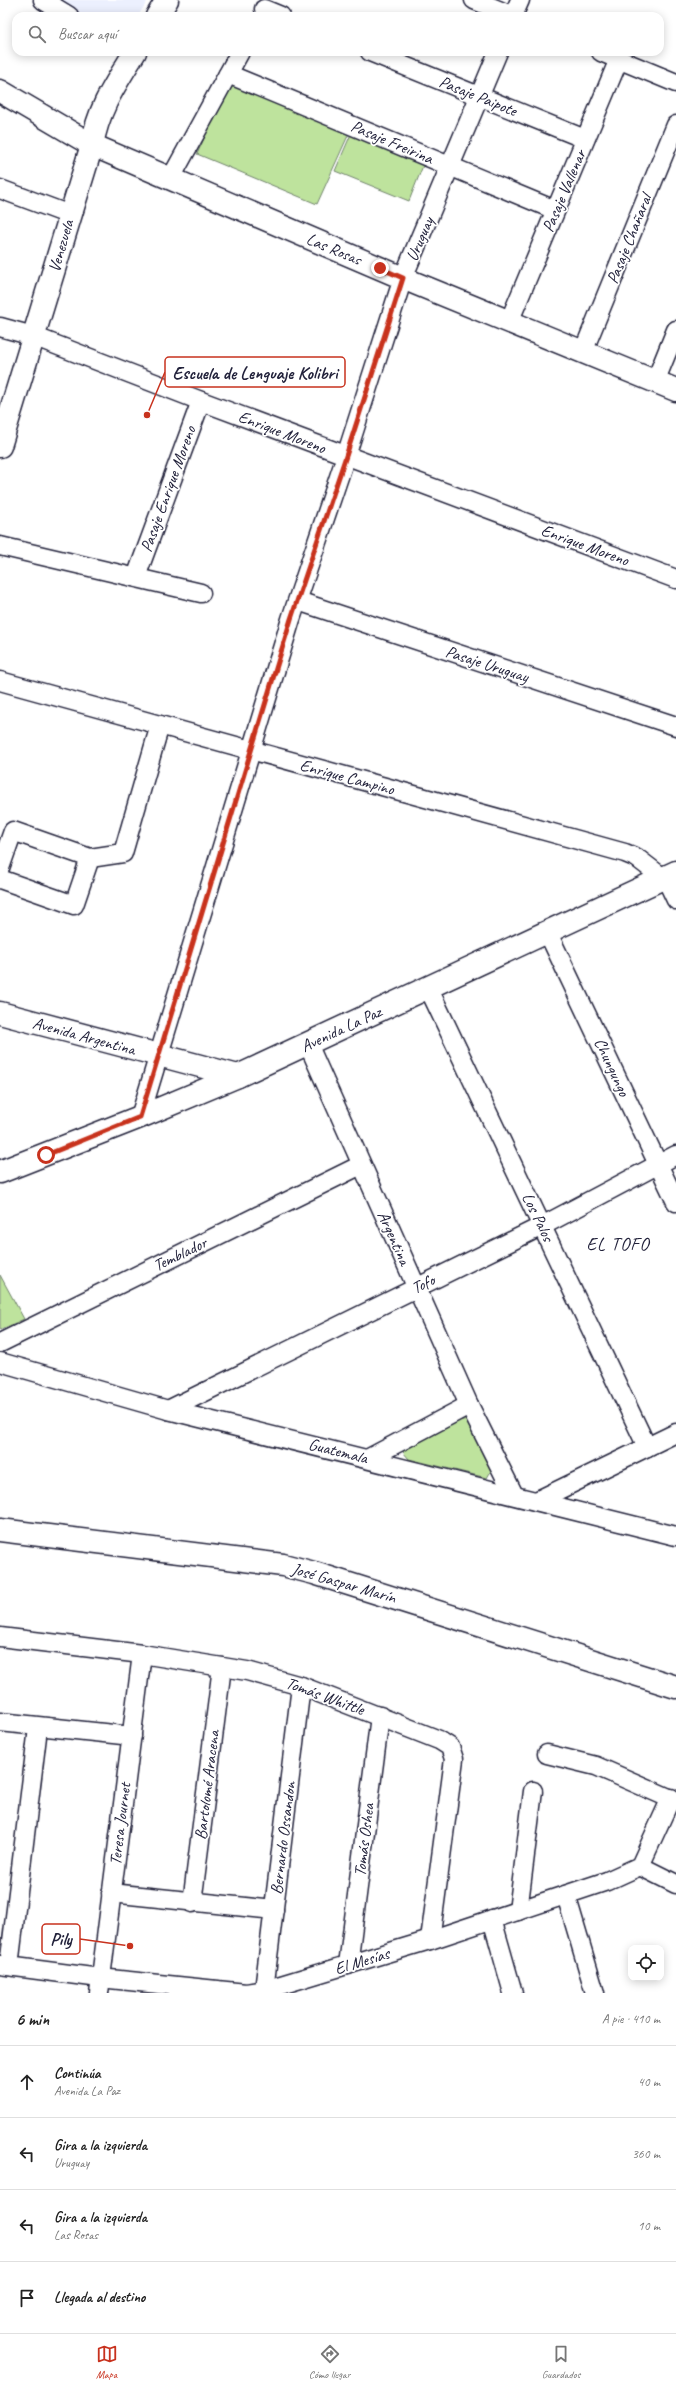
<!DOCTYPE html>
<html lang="es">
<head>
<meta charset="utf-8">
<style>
  body { margin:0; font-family:Caveat,sans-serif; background:#f2f2f2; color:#222 }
  .controls { position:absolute; right:12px; bottom:12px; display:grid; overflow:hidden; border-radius:8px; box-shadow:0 2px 10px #0003 }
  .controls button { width:36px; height:36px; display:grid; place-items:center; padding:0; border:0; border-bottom:1px solid #e0e0e0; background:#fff; color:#222; font:20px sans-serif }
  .stop { position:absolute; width:12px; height:12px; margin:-9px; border:3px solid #c8321e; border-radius:50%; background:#fff }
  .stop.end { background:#c8321e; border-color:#fff; box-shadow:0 1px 4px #0008 }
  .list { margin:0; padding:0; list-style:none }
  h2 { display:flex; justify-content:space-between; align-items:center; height:52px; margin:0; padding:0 16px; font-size:17px }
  h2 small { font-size:13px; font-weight:400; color:#767676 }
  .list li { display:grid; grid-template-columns:26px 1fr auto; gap:12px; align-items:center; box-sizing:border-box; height:72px; padding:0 16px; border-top:1px solid #e0e0e0 }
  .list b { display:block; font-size:15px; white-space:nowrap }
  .list p { margin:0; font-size:13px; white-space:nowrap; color:#767676 }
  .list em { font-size:13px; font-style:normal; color:#767676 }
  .icon { flex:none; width:22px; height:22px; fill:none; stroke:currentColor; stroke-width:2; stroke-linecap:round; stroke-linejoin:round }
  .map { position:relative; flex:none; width:676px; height:1993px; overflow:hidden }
  .search { position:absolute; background:#fff; box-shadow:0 2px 10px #0003; left:12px; right:12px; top:12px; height:44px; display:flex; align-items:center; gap:10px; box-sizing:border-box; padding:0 14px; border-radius:12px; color:#767676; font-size:15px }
  .sheet { height:340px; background:#fff }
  nav { display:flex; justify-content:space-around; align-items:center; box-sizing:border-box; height:56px; border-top:1px solid #e0e0e0; background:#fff; font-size:11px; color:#767676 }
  nav a { display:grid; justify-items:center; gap:2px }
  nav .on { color:#c8321e }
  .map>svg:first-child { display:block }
</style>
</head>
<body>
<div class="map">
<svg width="676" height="1993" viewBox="0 0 676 1993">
  <rect width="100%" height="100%" fill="#fff"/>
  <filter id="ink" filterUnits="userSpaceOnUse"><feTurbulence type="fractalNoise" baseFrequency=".025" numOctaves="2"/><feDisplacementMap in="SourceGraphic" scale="8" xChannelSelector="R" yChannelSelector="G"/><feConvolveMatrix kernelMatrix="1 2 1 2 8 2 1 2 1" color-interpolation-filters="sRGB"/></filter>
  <g filter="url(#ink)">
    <polygon fill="#ecf0fe" points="57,0 148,0 138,16 85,16"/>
    <g fill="#bee39d" stroke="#70826c">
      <polygon points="231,79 351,129 317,204 197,154"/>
      <polygon points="351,134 424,163 409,201 335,171"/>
      <polygon points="0,1275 24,1319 0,1330"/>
      <polygon points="457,1420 465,1420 470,1426 491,1471 487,1478 409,1459 403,1452 405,1449"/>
    </g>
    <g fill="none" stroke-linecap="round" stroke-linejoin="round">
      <defs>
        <g id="street">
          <polyline points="43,0 69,16"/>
          <polyline points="474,0 513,16"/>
          <polyline points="264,9 281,16"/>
          <polyline points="513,16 520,0"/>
          <polyline points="370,52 585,139"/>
          <polyline points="601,52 676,83"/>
          <polyline points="228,74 555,210"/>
          <polyline points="171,178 240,52"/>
          <polyline points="0,189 70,215"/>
          <polyline points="509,322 619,59"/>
          <polyline points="0,327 33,336 201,401 676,579"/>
          <polyline points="583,352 676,125"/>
          <polyline points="655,382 676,330"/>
          <polyline points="0,546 201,593"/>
          <polyline points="136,577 201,401"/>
          <polyline points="298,601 676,726"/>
          <polyline points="0,681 625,853 637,858 667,881 676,900"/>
          <polyline points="0,868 13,831 90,858 123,853 160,725"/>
          <polyline points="0,879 74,905 90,858"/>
          <polyline points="548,933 676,1202"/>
          <polyline points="428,987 647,1447"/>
          <polyline points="308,1044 469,1405 514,1495"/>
          <polyline points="140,1117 291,619 346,456 403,278 498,52"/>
          <polyline points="0,1343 361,1165"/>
          <polyline points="0,1362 168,1410 676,1536"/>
          <polyline points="168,1410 542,1226 676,1155"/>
          <polyline points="369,1458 469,1405"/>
          <polyline points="536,1501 676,1433"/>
          <polyline points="0,1637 142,1654 247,1671 301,1686 439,1740 450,1747 454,1759 430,1940"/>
          <polyline points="0,1722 132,1736"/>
          <polyline points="547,1754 596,1766 676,1801"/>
          <polyline points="640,1866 676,1884"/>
          <polyline points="111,1893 274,1910"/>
          <polyline points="566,1895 595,1993"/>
          <polyline points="192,1903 222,1667"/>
          <polyline points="518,1911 533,1791"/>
          <polyline points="492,1919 513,1993"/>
          <polyline points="0,1965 100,1978 246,1993 264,1990 430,1940 607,1881 640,1866 671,1798"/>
          <polyline points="348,1965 380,1716"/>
          <polyline points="9,1966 38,1728"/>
          <polyline points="264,1990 301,1686"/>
          <polyline points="99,1993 142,1654"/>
        </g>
        <g id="secondary">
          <polyline points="157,16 167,0"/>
          <polyline points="0,91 92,145 417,284 676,390"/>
          <path d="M0 446 92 145C99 107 115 85 135 52"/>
          <polyline points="0,1013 238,1076"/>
          <polyline points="0,1172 140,1117 238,1076 676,872"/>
          <polyline points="0,1530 283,1565 314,1573 676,1687"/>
        </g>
      </defs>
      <use href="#street" stroke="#22223b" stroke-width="21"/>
      <use href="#secondary" stroke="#22223b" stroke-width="25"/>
      <use href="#street" stroke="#fff" stroke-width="18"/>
      <use href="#secondary" stroke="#fff" stroke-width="22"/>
    </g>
  </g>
  <g fill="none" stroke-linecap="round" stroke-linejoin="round" filter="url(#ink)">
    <polyline stroke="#c8321e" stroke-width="5" points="46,1155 140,1117 291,619 346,456 403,278 380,268"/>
  </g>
  <g text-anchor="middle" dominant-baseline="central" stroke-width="3.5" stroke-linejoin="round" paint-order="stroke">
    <g font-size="17" fill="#22223b" stroke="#fff">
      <text transform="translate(478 96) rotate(22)">Pasaje Paipote</text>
      <text transform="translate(392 142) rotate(23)">Pasaje Freirina</text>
      <text transform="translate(564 191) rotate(-67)">Pasaje Vallenar</text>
      <text transform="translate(420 239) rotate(-67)">Uruguay</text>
      <text transform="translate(629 239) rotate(-68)">Pasaje Chañaral</text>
      <text transform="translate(61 246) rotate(-74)">Venezuela</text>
      <text transform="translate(334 249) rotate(23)">Las Rosas</text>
      <text transform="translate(282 432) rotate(21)">Enrique Moreno</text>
      <text transform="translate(168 489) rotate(-70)">Pasaje Enrique Moreno</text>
      <text transform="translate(585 545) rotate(20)">Enrique Moreno</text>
      <text transform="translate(487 664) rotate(18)">Pasaje Uruguay</text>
      <text transform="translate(347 777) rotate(15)">Enrique Campino</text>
      <text transform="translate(341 1029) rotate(-25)">Avenida La Paz</text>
      <text transform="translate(84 1036) rotate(15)">Avenida Argentina</text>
      <text transform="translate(612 1067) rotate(65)">Chungungo</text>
      <text transform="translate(538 1217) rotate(64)">Los Palos</text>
      <text transform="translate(394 1238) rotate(66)">Argentina</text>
      <text transform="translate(180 1254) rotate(-26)">Temblador</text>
      <text transform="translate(423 1284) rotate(-26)">Tofo</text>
      <text transform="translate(338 1451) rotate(14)">Guatemala</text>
      <text transform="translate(344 1583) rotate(16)">José Gaspar Marín</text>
      <text transform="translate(325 1696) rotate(20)">Tomás Whittle</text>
      <text transform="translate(207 1785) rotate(-83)">Bartolomé Aracena</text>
      <text transform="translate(120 1824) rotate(-83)">Teresa Journet</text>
      <text transform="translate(283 1838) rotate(-83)">Bernardo Ossandon</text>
      <text transform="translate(364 1840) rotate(-83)">Tomás Oshea</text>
      <text transform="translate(362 1961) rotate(-17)">El Mesías</text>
    </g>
    <g font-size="18" letter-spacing="1" fill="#22223b" stroke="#fff">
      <text x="618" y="1244">EL TOFO</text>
    </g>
  </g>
  <path fill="none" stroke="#c8321e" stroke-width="1.5" d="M147 415L165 372M130 1946L80 1939"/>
  <g fill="#c8321e" stroke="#fff" stroke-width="1.5">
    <circle cx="147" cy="415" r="4"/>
    <circle cx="130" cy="1946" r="4"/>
  </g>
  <g fill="#fff" stroke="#c8321e" stroke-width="1.5">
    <rect x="165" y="357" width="180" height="30" rx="4"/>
    <rect x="42" y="1924" width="38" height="30" rx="4"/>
  </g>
  <g font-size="18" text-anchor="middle" font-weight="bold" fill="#22223b">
    <text x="255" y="379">Escuela de Lenguaje Kolibri</text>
    <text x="61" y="1945">Pily</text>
  </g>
</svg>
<div class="controls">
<button><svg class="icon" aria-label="locate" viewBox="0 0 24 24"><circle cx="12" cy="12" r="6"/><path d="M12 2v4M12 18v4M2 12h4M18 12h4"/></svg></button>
</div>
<div class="stop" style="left:46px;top:1155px"></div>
<div class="stop end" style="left:380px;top:268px"></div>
<div class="search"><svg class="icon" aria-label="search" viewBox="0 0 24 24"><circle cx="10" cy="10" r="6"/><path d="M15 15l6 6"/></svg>Buscar aquí</div>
</div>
<section class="sheet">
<h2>6 min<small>A pie · 410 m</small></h2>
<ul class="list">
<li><svg class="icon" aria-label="ahead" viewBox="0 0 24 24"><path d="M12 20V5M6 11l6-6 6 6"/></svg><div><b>Continúa</b><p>Avenida La Paz</p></div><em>40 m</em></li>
<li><svg class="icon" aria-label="left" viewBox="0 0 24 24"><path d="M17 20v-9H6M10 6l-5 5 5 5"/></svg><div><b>Gira a la izquierda</b><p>Uruguay</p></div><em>360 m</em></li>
<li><svg class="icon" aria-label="left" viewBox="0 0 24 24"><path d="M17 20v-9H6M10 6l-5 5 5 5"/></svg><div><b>Gira a la izquierda</b><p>Las Rosas</p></div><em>10 m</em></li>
<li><svg class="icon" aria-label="arrive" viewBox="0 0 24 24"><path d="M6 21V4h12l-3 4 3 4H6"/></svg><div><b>Llegada al destino</b></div></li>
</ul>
</section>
<nav>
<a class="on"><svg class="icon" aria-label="map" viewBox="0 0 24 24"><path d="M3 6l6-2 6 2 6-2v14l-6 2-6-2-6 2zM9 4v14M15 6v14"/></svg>Mapa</a>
<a><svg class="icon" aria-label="directions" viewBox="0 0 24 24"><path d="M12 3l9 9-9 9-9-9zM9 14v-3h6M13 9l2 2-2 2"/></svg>Cómo llegar</a>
<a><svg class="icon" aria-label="saved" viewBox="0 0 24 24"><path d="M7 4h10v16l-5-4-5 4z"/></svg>Guardados</a>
</nav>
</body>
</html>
